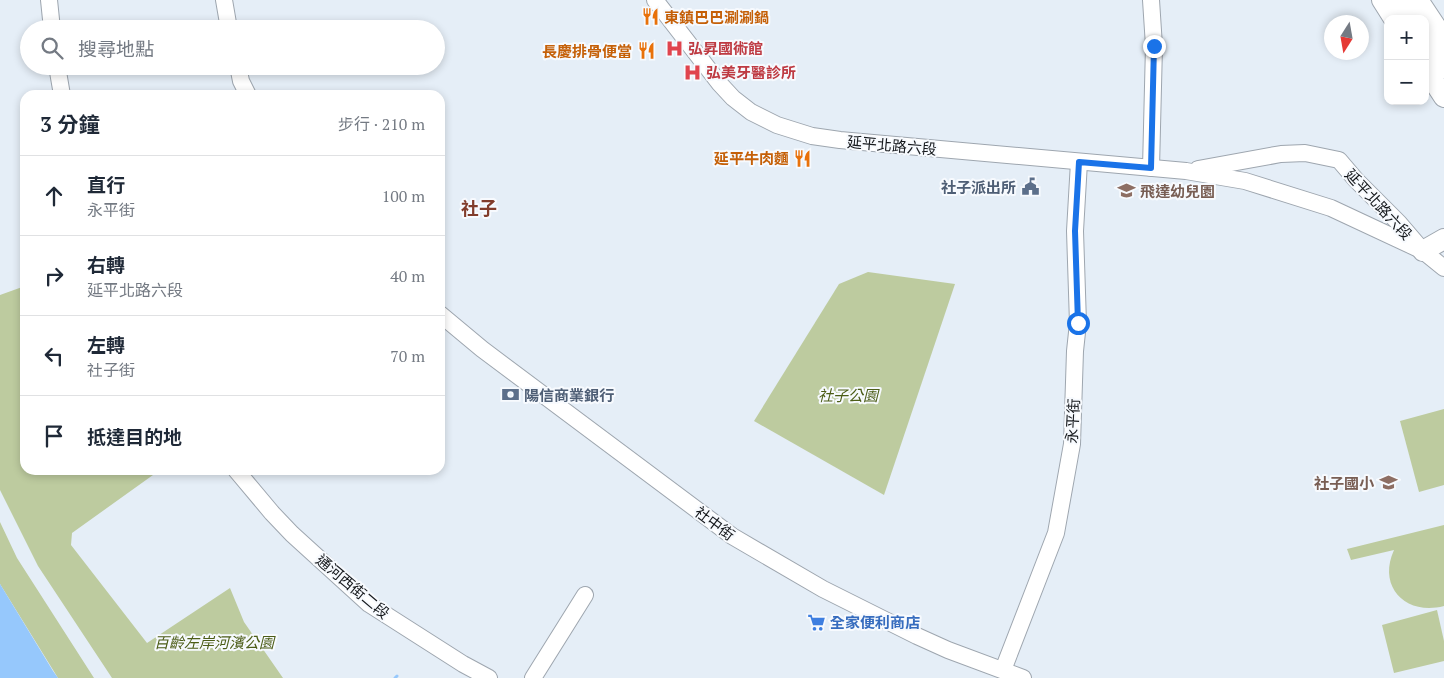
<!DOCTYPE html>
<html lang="zh-TW">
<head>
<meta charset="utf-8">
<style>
  body { margin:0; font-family:"PT Serif","Noto Sans TC",serif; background:#f6f6f7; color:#1f2937 }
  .controls { position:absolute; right:15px; top:15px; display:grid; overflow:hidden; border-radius:10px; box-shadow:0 2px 8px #0003 }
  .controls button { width:45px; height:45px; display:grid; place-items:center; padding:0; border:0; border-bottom:1px solid #e0e1e3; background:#fff; color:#1f2937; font:25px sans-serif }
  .compass { position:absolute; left:1324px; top:15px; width:45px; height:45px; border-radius:50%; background:#fff; box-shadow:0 2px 8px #0003; rotate:191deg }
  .stop { position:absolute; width:15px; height:15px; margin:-11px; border:4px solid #1a73e8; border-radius:50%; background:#fff }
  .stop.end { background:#1a73e8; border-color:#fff; box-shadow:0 1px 5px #0008 }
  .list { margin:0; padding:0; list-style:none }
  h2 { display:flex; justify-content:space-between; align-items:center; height:65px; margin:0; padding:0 20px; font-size:21px }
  h2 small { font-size:16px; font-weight:400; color:#747a83 }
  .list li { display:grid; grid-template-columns:32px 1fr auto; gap:15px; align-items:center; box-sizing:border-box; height:80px; padding:0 20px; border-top:1px solid #e0e1e3 }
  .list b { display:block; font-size:19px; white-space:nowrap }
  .list p { margin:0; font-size:16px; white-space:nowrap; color:#747a83 }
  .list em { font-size:16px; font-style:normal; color:#747a83 }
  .icon { flex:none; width:28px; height:28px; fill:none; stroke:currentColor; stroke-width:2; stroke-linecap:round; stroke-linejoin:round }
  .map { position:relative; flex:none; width:1444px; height:678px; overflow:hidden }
  .search { position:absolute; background:#fff; box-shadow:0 2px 8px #0003; left:20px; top:20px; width:425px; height:55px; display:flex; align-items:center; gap:12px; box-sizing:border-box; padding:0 18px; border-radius:28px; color:#747a83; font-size:19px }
  .panel { position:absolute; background:#fff; box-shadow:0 2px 8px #0003; left:20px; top:90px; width:425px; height:385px; border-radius:15px }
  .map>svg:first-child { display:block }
</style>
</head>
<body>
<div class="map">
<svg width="1444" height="678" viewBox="0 0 1444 678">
  <rect width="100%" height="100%" fill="#e5eef7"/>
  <g fill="#bdcb9f">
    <polygon points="868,272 955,284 884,495 754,421 839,284"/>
    <polygon points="25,286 25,470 149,470 153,475 72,533 71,545 147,643 230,588 244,622 283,678 112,678 38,566 0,490 0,295"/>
    <polygon points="1444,409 1444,485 1419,492 1400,421"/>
    <polygon points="0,522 17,558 94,678 58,678 0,584"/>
    <path d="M1444 525V606C1406 616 1377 587 1394 550L1351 560 1347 549Z"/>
    <polygon points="1437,610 1444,641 1444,661 1394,673 1382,625"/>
  </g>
  <polygon fill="#96c8fc" points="0,584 53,671 58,678 0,678"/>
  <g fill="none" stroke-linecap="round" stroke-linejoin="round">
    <polyline stroke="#96c8fc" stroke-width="3" points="395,678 397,676"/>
    <defs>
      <g id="minor">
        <polyline points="49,0 52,29"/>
        <polyline points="224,0 229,29"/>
        <polyline points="655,0 720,84 733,98 751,112 777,125 812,136 840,140 1186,171 1245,181 1331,208 1423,251"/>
        <polyline points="57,66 62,95"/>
        <polyline points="238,66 241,81 248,95"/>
        <polyline points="1151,168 1154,46 1151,0"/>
        <polyline points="1198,169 1281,154 1305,153 1339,160 1356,180 1399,223 1423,251 1444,268"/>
        <polyline points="440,314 482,349 732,536 823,589 917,636 948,650 1023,678"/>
        <polyline points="236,470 272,513 292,534 369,604 463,664 489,678"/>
        <polyline points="1003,670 1056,533 1072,444 1075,351 1078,323 1075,231 1079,162"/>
        <polyline points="533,678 585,595"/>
      </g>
      <g id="major">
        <polyline points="1382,0 1394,19"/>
        <polyline points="1402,0 1414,19"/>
        <polyline points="1418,0 1444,39"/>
        <polyline points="1425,37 1444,68"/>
        <polyline points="1425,68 1444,97"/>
        <polyline points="1423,251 1444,239"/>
      </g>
    </defs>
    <use href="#minor" stroke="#9ea6af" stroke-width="18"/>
    <use href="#major" stroke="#9ea6af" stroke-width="22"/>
    <use href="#minor" stroke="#fff" stroke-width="16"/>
    <use href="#major" stroke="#fff" stroke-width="20"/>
  </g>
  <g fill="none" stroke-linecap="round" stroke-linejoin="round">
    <polyline stroke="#1a73e8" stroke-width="6" points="1078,323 1075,231 1079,162 1151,168 1154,46"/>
  </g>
  <defs>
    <symbol id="restaurant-bare" viewBox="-9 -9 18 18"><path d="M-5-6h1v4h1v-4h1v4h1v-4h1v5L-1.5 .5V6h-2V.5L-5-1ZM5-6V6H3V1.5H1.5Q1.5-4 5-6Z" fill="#e8710a" stroke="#f7fafe" stroke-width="2.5" paint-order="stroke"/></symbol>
    <symbol id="hospital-bare" viewBox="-9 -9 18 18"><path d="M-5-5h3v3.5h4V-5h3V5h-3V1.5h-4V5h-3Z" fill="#e0444e" stroke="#f7fafe" stroke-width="2.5" paint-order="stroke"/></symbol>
    <symbol id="civic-bare" viewBox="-9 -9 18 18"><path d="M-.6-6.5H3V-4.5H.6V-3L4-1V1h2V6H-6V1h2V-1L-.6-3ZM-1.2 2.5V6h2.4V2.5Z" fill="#5c6f8a" stroke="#f7fafe" stroke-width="2.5" paint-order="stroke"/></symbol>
    <symbol id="school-bare" viewBox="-9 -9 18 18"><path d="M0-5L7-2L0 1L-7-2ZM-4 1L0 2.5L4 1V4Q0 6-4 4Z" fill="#8d6e63" stroke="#f7fafe" stroke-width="2.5" paint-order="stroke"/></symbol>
    <symbol id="bank-bare" viewBox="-9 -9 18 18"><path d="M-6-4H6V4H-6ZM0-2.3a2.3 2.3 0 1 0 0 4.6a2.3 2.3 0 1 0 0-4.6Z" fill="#5c6f8a" stroke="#f7fafe" stroke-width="2.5" paint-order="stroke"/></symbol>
    <symbol id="supermarket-bare" viewBox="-9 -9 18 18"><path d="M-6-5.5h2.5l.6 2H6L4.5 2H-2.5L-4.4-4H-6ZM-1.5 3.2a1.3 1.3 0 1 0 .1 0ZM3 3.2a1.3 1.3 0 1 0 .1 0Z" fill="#3f7fe0" stroke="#f7fafe" stroke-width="2.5" paint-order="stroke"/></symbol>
  </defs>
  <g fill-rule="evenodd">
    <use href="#restaurant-bare" x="638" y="4" width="25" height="25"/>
    <use href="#hospital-bare" x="662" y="36" width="25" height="25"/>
    <use href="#restaurant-bare" x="634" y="38" width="25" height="25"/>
    <use href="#hospital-bare" x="680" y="60" width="25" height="25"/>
    <use href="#restaurant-bare" x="790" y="146" width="25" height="25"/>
    <use href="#civic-bare" x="1018" y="174" width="25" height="25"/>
    <use href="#school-bare" x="1114" y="178" width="25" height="25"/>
    <use href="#bank-bare" x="498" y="382" width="25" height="25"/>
    <use href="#school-bare" x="1376" y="470" width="25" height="25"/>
    <use href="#supermarket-bare" x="804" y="610" width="25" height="25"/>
  </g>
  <g text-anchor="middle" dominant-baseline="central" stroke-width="4" stroke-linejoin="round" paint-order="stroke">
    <g font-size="15" font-weight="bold" fill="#c56008" stroke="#f7fafe" text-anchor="end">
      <text x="664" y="17" text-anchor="start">東鎮巴巴涮涮鍋</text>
      <text x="632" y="51">長慶排骨便當</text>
      <text x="789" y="158">延平牛肉麵</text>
    </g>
    <g font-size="15" font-weight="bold" fill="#be3a42" stroke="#f7fafe" text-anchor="start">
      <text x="688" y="48">弘昇國術館</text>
      <text x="706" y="72">弘美牙醫診所</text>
    </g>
    <g font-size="15" fill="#15181c" stroke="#f7fafe">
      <text transform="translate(892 145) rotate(5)">延平北路六段</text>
      <text transform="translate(1379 204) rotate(47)">延平北路六段</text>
      <text transform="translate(1072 421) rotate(-87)">永平街</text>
      <text transform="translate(715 523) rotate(37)">社中街</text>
      <text transform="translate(353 586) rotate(40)">通河西街二段</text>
    </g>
    <g font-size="15" font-weight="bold" fill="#4e5e75" stroke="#f7fafe" text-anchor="end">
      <text x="1016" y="187">社子派出所</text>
      <text x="524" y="395" text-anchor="start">陽信商業銀行</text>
    </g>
    <g font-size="15" font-weight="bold" fill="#785e54" stroke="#f7fafe" text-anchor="start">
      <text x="1140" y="191">飛達幼兒園</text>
      <text x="1374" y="483" text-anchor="end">社子國小</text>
    </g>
    <g font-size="15" font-style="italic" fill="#4c5d17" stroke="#f7fafe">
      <text x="848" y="395">社子公園</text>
      <text x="214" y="642">百齡左岸河濱公園</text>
    </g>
    <g font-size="15" font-weight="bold" fill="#366cbe" stroke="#f7fafe" text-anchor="start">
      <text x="830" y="622">全家便利商店</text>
    </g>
    <g font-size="18" font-weight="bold" fill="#813c2b" stroke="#f7fafe">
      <text x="479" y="208">社子</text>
    </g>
  </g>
</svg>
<div class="controls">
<button>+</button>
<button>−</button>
</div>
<svg class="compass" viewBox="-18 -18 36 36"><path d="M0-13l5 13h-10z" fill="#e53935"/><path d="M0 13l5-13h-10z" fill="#747a83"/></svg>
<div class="stop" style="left:1078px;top:323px"></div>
<div class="stop end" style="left:1154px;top:46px"></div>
<div class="search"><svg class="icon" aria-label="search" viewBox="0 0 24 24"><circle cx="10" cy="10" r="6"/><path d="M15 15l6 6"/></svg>搜尋地點</div>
<section class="panel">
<h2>3 分鐘<small>步行 · 210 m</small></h2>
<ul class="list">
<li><svg class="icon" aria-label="ahead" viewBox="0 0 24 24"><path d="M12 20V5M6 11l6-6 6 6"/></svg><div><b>直行</b><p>永平街</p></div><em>100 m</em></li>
<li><svg class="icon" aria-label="right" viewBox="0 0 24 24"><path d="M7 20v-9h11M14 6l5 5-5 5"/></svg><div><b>右轉</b><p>延平北路六段</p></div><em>40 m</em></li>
<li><svg class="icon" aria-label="left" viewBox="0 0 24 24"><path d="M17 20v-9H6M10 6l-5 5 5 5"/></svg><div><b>左轉</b><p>社子街</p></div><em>70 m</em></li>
<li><svg class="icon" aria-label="arrive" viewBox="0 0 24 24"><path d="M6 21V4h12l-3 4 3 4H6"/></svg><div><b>抵達目的地</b></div></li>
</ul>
</section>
</div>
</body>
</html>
